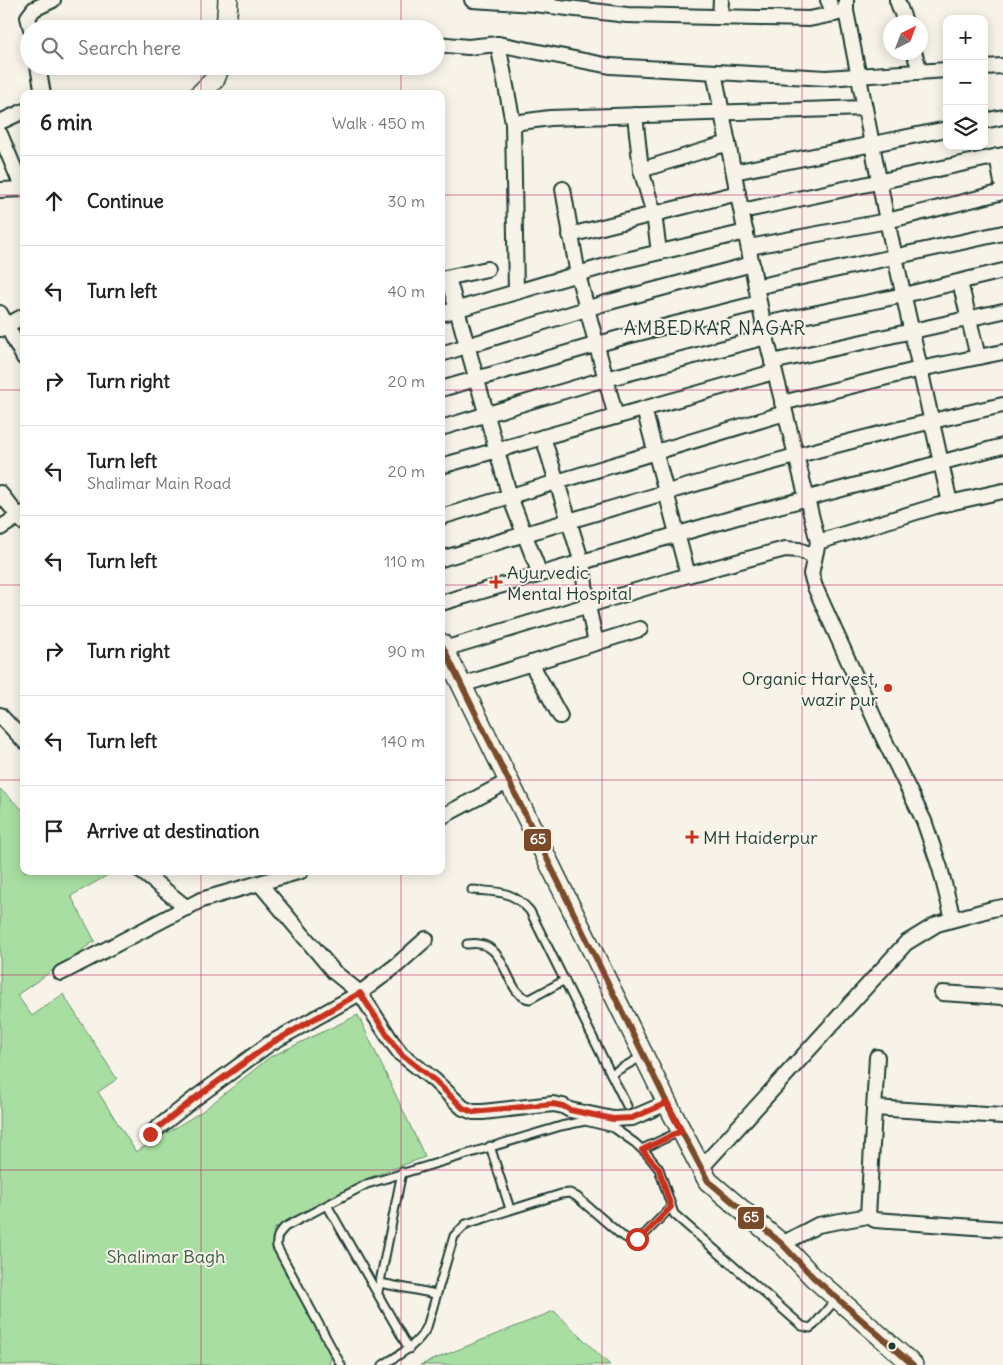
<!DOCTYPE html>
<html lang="en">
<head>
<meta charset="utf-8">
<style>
  body { margin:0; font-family:Delius,sans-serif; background:#f2f2f2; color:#222 }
  .controls { position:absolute; right:15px; top:15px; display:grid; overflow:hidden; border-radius:10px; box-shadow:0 2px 12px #0003 }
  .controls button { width:45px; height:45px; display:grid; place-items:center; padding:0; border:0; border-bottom:1px solid #e0e0e0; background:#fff; color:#222; font:25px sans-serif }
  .compass { position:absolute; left:883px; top:15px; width:45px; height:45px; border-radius:50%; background:#fff; box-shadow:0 2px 12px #0003; rotate:42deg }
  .stop { position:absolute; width:15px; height:15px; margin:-11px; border:4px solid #c8321e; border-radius:50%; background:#fff }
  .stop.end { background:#c8321e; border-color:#fff; box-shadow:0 1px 5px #0008 }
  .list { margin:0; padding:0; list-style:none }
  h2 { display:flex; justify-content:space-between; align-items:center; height:65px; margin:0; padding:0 20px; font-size:21px }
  h2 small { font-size:16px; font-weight:400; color:#767676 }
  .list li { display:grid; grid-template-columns:32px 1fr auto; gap:15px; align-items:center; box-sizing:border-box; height:90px; padding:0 20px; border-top:1px solid #e0e0e0 }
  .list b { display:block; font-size:19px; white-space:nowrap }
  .list p { margin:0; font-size:16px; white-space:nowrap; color:#767676 }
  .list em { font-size:16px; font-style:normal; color:#767676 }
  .icon { flex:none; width:28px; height:28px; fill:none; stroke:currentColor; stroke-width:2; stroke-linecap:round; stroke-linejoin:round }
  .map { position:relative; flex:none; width:1003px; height:1365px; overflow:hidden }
  .search { position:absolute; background:#fff; box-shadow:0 2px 12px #0003; left:20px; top:20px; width:425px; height:55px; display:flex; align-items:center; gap:12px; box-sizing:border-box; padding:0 18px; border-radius:28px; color:#767676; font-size:19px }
  .panel { position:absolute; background:#fff; box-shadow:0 2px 12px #0003; left:20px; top:90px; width:425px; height:785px; border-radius:10px }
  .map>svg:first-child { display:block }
</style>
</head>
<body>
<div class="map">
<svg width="1003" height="1365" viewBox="0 0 1003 1365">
  <rect width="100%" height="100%" fill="#f7f3e8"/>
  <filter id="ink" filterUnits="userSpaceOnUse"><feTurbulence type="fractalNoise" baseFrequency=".02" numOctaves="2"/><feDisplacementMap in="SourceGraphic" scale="10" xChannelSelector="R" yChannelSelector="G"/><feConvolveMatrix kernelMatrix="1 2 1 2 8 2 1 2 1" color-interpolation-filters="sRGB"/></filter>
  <g filter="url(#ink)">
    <g fill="#a8dea1" stroke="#648e6a">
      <polygon points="0,789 24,811 24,871 115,871 71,896 95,941 17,995 32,1016 63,994 117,1079 98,1092 136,1152 204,1110 270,1057 358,1015 425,1157 368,1178 274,1229 274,1251 332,1354 329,1365 0,1365"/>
      <polygon points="554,1311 610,1365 420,1365"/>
    </g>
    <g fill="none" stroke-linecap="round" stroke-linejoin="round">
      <defs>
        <g id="lane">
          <path d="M472 890C498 892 512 890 530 911L611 1074 643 1056"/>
          <path d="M467 944C471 944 475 943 479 944 508 947 506 997 530 999L565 980"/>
          <polyline points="611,1074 627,1106"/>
          <polyline points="490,1146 510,1209"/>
          <polyline points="642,1149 681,1131"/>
          <polyline points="327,1205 409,1349"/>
          <polyline points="380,1283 436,1294"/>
          <polyline points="378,1292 402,1172"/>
          <path d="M341 1365 277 1247C276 1237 278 1234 285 1227L367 1184 561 1126 585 1121 614 1128 635 1143 647 1154 659 1169 674 1214 802 1326 810 1328 814 1325 837 1298"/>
          <path d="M383 1365C400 1354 417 1346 427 1327L454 1236 466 1224 561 1194 570 1193 577 1197 621 1235 630 1240 637 1239 644 1235 671 1207"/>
        </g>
        <g id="street">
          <polyline points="472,0 534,4 627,15 809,19 834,14"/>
          <polyline points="828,0 834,14 842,12"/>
          <polyline points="846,0 846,11 887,221 950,503"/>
          <polyline points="897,0 905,22"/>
          <polyline points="720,17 721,0"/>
          <polyline points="226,27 243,29"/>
          <polyline points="31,29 28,17 34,9 53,0"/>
          <polyline points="436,44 468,47 498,44 610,66 826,78 947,70"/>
          <polyline points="498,44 513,123 516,292"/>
          <polyline points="914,52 920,71"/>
          <polyline points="38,66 43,94"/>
          <polyline points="984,67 1003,66"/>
          <polyline points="714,72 766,337 818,542 811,574 815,587 880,731 924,821 940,868 953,919"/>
          <polyline points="635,115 641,170 654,214 659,252"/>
          <polyline points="984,121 1003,117"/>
          <polyline points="0,122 24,111"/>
          <polyline points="513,123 550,118 865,108"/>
          <polyline points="0,134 23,189"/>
          <polyline points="997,156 1003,188"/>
          <polyline points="641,170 728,143"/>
          <polyline points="734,172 947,129"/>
          <polyline points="563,189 578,275 616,417"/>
          <polyline points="0,190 24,189"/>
          <polyline points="742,211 1003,155"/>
          <polyline points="570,235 738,193"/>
          <polyline points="749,247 887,221 1003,192"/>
          <polyline points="448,278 510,497 540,574"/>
          <polyline points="441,279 487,269"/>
          <polyline points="960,282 978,357"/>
          <polyline points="756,287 1003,233"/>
          <polyline points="0,313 24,358"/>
          <polyline points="441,314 626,260 746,232"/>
          <polyline points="764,324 904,295 1003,271"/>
          <polyline points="0,329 24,316"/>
          <polyline points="441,354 602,304 752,264"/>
          <polyline points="772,362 1003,311"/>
          <polyline points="441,389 623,337 759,303"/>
          <polyline points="782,403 920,369 1003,352"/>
          <polyline points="644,409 688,575"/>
          <polyline points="441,428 591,383 766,337"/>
          <polyline points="543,437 582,563 588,606 596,643"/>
          <polyline points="441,466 774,372"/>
          <polyline points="0,493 24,523"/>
          <polyline points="441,517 785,413"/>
          <polyline points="0,528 24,513"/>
          <polyline points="818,542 936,506 1003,491"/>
          <path d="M441 559C627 504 813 446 1003 405"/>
          <polyline points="441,603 737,517 1003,446"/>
          <polyline points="444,649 688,575 785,549 799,550 814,556"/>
          <polyline points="531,663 560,716"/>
          <polyline points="462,685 640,629"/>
          <polyline points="0,715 24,741"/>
          <polyline points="441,817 509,781"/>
          <polyline points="141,871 187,908"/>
          <polyline points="260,884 334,972 360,993 392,1042 401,1054 434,1080 463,1108 473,1112 483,1112 553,1104 563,1106 570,1110 613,1119 632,1118 667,1103"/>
          <polyline points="61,973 201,900 301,871"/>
          <polyline points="942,993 1003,997"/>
          <polyline points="877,1057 868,1216 875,1220 1003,1229"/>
          <polyline points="874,1108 1003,1116"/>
          <polyline points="150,1134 194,1099 269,1044 360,993 397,965 426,939"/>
          <polyline points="701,1168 906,943 937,924 992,909 1003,907"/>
          <polyline points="782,1244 818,1225 868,1216"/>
        </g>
        <g id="secondary">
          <polyline points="226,29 228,0"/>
          <polyline points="200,94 215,79 220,66"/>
          <polyline points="441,643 672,1113 708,1181 782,1244 813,1277 913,1365"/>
        </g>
      </defs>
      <use href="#lane" stroke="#1f3d34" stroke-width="11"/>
      <use href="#street" stroke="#1f3d34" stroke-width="18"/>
      <use href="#secondary" stroke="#1f3d34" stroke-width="22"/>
      <use href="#lane" stroke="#f7f3e8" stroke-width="7"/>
      <use href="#street" stroke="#f7f3e8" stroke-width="14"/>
      <use href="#secondary" stroke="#f7f3e8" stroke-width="19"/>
      <defs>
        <polyline id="bus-1" points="441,643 672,1113 708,1181 782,1244 813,1277 913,1365"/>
      </defs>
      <use href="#bus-1" stroke="#f7f3e8" stroke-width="10"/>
      <use href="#bus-1" stroke="#7a4b2a" stroke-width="6"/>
    </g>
  </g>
  <g fill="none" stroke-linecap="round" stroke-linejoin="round" filter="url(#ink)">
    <polyline stroke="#c8321e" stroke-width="6" points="150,1134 194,1099 270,1044 360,993 392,1042 401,1054 434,1080 463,1108 473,1112 553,1104 563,1106 570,1110 613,1119 632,1118 667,1103 681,1131 642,1150 659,1169 671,1207 644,1235 637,1239"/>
  </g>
  <path fill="none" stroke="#c2185b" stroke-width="1" stroke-opacity="0.55" d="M201 0V29M401 0V29M602 0V1365M802 0V1365M201 66V94M401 66V94M0 195H24M441 195H1003M0 390H24M441 390H1003M0 585H24M441 585H1003M0 780H24M441 780H1003M201 871V1365M401 871V1365M0 975H1003M0 1170H1003"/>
  <g fill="#c8321e" stroke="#f7f3e8" stroke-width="2">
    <path d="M493.5 574.5h5v5h5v5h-5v5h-5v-5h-5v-5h5z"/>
    <circle cx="888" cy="688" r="5"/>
    <path d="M689.5 829.5h5v5h5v5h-5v5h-5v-5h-5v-5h5z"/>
  </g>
  <circle fill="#1f3d34" stroke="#f7f3e8" stroke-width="2" cx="892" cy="1346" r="4.5"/>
  <g text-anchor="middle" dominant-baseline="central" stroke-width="4" stroke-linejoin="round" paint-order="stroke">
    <g font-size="18" fill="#1f3d34" stroke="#f7f3e8" text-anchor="start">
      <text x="507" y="572">Ayurvedic<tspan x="507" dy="21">Mental Hospital</tspan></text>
      <text x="878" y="678" text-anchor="end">Organic Harvest,<tspan x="878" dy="21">wazir pur</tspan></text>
      <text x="703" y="837">MH Haiderpur</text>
    </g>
    <g font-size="18" fill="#3a5d4a" stroke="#f7f3e8">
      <text x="166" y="1256">Shalimar Bagh</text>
    </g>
    <g font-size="19" letter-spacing="1" fill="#1f3d34" stroke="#f7f3e8">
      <text x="715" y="328">AMBEDKAR NAGAR</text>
    </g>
  </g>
  <g stroke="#f7f3e8" stroke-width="2">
    <rect x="523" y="828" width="29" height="24" rx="5" fill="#7a4b2a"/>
    <rect x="737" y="1206" width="28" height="24" rx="5" fill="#7a4b2a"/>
  </g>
  <g font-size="14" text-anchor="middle" font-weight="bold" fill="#fff">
    <text x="538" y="844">65</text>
    <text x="751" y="1222">65</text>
  </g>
</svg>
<div class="controls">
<button>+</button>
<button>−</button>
<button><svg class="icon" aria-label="layers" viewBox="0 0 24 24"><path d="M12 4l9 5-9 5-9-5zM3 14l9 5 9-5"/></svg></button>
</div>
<svg class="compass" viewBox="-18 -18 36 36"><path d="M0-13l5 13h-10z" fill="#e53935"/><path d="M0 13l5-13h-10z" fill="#767676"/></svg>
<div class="stop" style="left:637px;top:1239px"></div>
<div class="stop end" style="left:150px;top:1134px"></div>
<div class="search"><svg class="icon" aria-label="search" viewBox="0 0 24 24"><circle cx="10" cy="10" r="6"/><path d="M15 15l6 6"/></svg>Search here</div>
<section class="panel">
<h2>6 min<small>Walk · 450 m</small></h2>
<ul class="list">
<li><svg class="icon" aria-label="ahead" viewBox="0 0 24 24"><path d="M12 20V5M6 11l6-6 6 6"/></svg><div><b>Continue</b></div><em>30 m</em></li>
<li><svg class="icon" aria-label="left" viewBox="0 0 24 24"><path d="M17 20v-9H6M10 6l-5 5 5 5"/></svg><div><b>Turn left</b></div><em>40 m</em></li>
<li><svg class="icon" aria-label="right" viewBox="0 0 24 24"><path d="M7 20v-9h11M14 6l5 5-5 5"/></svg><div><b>Turn right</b></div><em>20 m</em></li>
<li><svg class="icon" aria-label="left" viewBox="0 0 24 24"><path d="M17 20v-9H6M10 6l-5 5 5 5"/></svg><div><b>Turn left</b><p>Shalimar Main Road</p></div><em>20 m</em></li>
<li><svg class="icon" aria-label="left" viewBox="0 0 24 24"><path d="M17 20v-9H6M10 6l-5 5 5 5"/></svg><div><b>Turn left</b></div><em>110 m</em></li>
<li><svg class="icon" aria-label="right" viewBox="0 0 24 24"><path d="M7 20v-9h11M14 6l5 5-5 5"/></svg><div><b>Turn right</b></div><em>90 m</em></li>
<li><svg class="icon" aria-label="left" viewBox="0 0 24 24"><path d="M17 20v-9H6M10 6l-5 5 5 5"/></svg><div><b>Turn left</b></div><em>140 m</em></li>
<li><svg class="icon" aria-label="arrive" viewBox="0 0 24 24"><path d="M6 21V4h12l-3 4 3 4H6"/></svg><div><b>Arrive at destination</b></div></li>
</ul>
</section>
</div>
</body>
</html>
